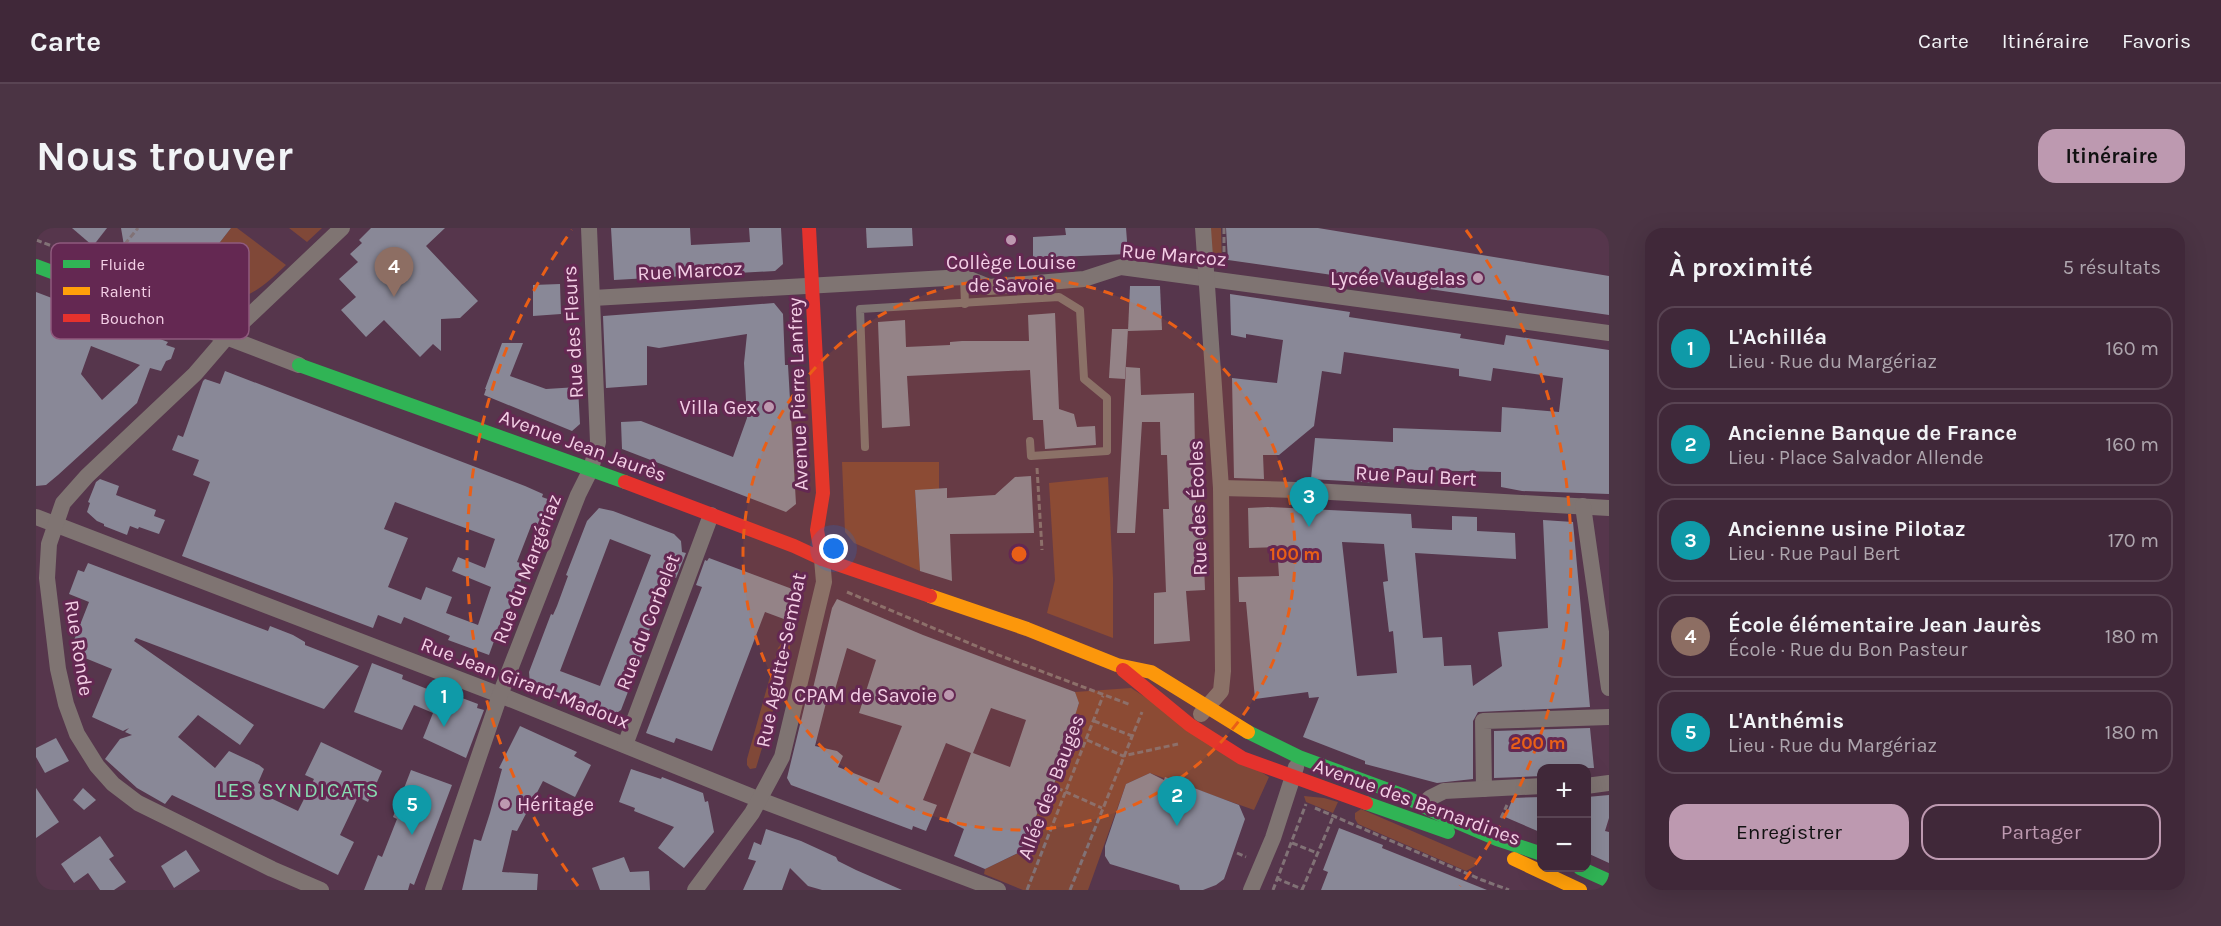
<!DOCTYPE html>
<html lang="fr">
<head>
<meta charset="utf-8">
<style>
  body { margin:0; font-family:Karla,sans-serif; background:#4b3444; color:#f1f3f6 }
  .controls { position:absolute; right:18px; bottom:18px; display:grid; overflow:hidden; border-radius:12px; box-shadow:0 6px 24px #0002 }
  .controls button { width:54px; height:54px; display:grid; place-items:center; padding:0; border:0; border-bottom:2px solid #594453; background:#402839; color:#f1f3f6; font:30px sans-serif }
  .you { position:absolute; left:798px; top:321px; width:21px; height:21px; margin:-15px; border:4px solid #fff; border-radius:50%; background:#1a73e8; box-shadow:0 0 0 9px #1a73e833 }
  .badge { display:grid; place-items:center; width:39px; height:39px; border-radius:50%; background:#bd99b0; color:#fff; font-size:20px; font-weight:700 }
  .pin { position:absolute; translate:-50% -50px; filter:drop-shadow(0 2px 3px #0008) }
  .pin::after { content:''; position:absolute; top:32px; width:21px; height:18px; background:inherit; clip-path:polygon(0 0,100% 0,50% 100%) }
  .list { margin:0; padding:0; list-style:none }
  h2 { display:flex; justify-content:space-between; align-items:center; height:78px; margin:0; padding:0 24px; font-size:26px }
  h2 small { font-size:20px; font-weight:400; color:#aea6ae }
  .list li { display:grid; grid-template-columns:39px 1fr auto; gap:18px; align-items:center; box-sizing:border-box; height:84px; margin:0 12px 12px; padding:0 12px; border:2px solid #594453; border-radius:18px }
  .list b { display:block; font-size:22px; white-space:nowrap }
  .list p { margin:0; font-size:20px; white-space:nowrap; color:#aea6ae }
  .list em { font-size:20px; font-style:normal; color:#aea6ae }
  .actions { display:flex; gap:12px; padding:18px 24px }
  .actions a { flex:1; padding:14px 0; border:2px solid #bd99b0; border-radius:18px; text-align:center; font-size:21px; color:#bd99b0 }
  .actions .main { background:#bd99b0; color:#111 }
  .map { position:relative; flex:none; width:1573px; height:662px; overflow:hidden; border-radius:18px }
  header { display:flex; align-items:center; gap:36px; box-sizing:border-box; height:84px; padding:0 30px; background:#402839; border-bottom:2px solid #594453 }
  header strong { font-size:28px }
  nav { display:flex; gap:33px; margin-inline-start:auto; font-size:21px }
  .intro { display:flex; align-items:center; justify-content:space-between; box-sizing:border-box; height:144px; padding:0 36px }
  h1 { margin:0; font-size:42px }
  .button { padding:15px 27px; border-radius:18px; background:#bd99b0; color:#111; font-size:21px; font-weight:700 }
  main { display:flex; gap:36px; padding:0 36px }
  aside { flex:1; background:#402839; border-radius:18px; box-shadow:0 6px 24px #0002 }
  .map>svg:first-child { display:block }
</style>
</head>
<body>
<header>
<strong>Carte</strong>
<nav><a>Carte</a><a>Itinéraire</a><a>Favoris</a></nav>
</header>
<div class="intro"><h1>Nous trouver</h1><a class="button">Itinéraire</a></div>
<main>
<div class="map">
<svg width="1573" height="662" viewBox="0 0 1573 662">
  <rect width="100%" height="100%" fill="#56364c"/>
  <g fill="#804838">
    <path d="M195 0H201L250 37C221 65 199 83 159 63L162 47 160 45Z"/>
    <polygon points="253,0 286,0 271,14"/>
    <polygon points="1173,0 1185,0 1186,38 1175,39"/>
    <polygon points="806,234 903,234 903,261 879,263 884,343 818,315 809,304"/>
    <polygon points="1072,249 1077,350 1077,410 1011,385 1019,352 1013,255"/>
    <polygon points="746,415 754,417 754,426 720,540 714,541 711,537 711,531 742,420"/>
    <polygon points="1095,460 1233,549 1218,582 1114,545 1090,556 1052,662 987,662 948,646 949,641 987,623 1007,572 1014,566 1020,552 1015,550 1043,476 1039,464"/>
    <polygon points="1268,568 1288,570 1302,574 1297,585 1270,574"/>
    <polygon points="1325,581 1441,631 1439,638 1430,643 1322,596 1319,591 1319,585"/>
  </g>
  <g fill="#898897" fill-rule="evenodd">
    <polygon points="36,0 71,0 57,18"/>
    <polygon points="85,0 195,0 160,45 162,47 153,57 112,24 103,35 92,41"/>
    <polygon points="335,0 409,0 390,18 442,73 424,90 405,91 405,123 397,116 384,129 348,92 330,109 305,82 320,69 303,51 322,34 314,26 326,15 323,12"/>
    <polygon points="575,0 654,0 655,17 714,14 713,0 745,0 747,36 739,43 578,52"/>
    <polygon points="830,0 876,0 877,18 831,20"/>
    <polygon points="1029,0 1090,0 1092,26 997,30 997,9 1030,7"/>
    <polygon points="1190,0 1282,0 1573,48 1573,87 1192,32"/>
    <polygon points="524,56 525,86 497,88 497,57"/>
    <polygon points="1094,58 1124,58 1126,102 1092,103"/>
    <path d="M0 64 132 114 130 117 139 120 135 131 130 133 125 143 114 140 101 175 22 247 10 257 0 258ZM55 118 104 137 66 172 45 146Z"/>
    <polygon points="1194,66 1314,84 1313,89 1425,106 1424,110 1468,117 1470,107 1573,122 1573,266 1486,263 1465,259 1465,244 1343,241 1343,255 1275,251 1279,210 1357,214 1357,200 1465,204 1466,179 1523,184 1527,150 1457,140 1455,153 1423,148 1423,141 1308,124 1305,146 1286,143 1278,198 1243,227 1227,227 1228,251 1198,250 1196,150 1241,155 1247,112 1210,106 1210,110 1195,107"/>
    <polygon points="738,75 747,86 749,137 752,137 760,276 750,284 586,221 585,194 605,193 697,229 711,190 708,135 711,106 623,120 611,118 611,157 570,160 567,88"/>
    <polygon points="1019,85 1023,181 1038,186 1041,199 1059,198 1060,217 1009,221 1007,192 997,192 994,142 871,148 874,198 846,200 842,94 869,92 870,119 914,117 914,114 926,113 993,113 992,87"/>
    <polygon points="1076,101 1092,101 1089,151 1073,150"/>
    <polygon points="466,115 487,115 474,148 510,161 542,159 544,196 536,203 448,167 450,161 449,161"/>
    <polygon points="1090,139 1104,140 1105,167 1158,165 1160,280 1166,280 1169,362 1150,363 1154,413 1118,416 1118,365 1130,364 1127,281 1133,281 1131,227 1125,227 1124,194 1106,194 1099,305 1081,305"/>
    <path d="M189 143 489 258 507 266 506 269 520 274 509 303 495 298 481 334 491 337 469 393 466 391 453 427 412 412 414 408 368 389 365 396 342 387 337 400 146 328 174 254 157 247 163 232 136 222 142 207 147 209 167 153 169 151 184 156ZM359 274 459 311 449 340 422 329 416 343 455 359 442 397 410 385 416 369 390 359 385 372 352 359 372 310 348 301Z"/>
    <polygon points="995,248 998,305 914,306 916,353 884,343 879,262 911,260 911,270 959,267 979,249"/>
    <polygon points="64,251 83,258 80,267 120,282 118,288 129,292 123,306 103,299 102,301 94,298 91,307 68,298 68,296 61,293 51,284 54,275 52,274 60,254"/>
    <path d="M1232 279 1375 286 1376 300 1416 302V288L1441 289V303L1479 305 1480 331 1379 325 1387 410 1406 409 1408 438 1435 437 1437 458 1466 438 1462 404 1512 400 1507 292 1537 294 1554 479 1442 484 1437 493V551L1401 555 1329 536V533L1267 509 1283 469 1273 470 1272 464 1219 471 1210 374H1203L1202 349 1243 348 1241 319 1213 320 1212 280ZM1306 314 1348 316 1352 353 1347 354 1353 404 1357 403 1361 445 1321 448Z"/>
    <path d="M563 280 577 283 638 306 645 313 646 324 650 325 640 350 636 348 623 383 621 382 617 392 606 421 608 422 585 482 576 488 563 486 526 472 505 464 494 457 493 444 515 386 517 387 521 378 532 348 530 347 551 293ZM574 311 615 327 564 458 524 443Z"/>
    <polygon points="673,330 767,365 756,394 729,384 676,523 640,510 638,515 610,505 666,359 660,357 669,332 671,333"/>
    <polygon points="52,335 232,403 234,398 257,407 269,414 269,417 323,438 288,481 100,410 98,413 218,497 204,517 162,487 142,509 179,540 193,523 223,537 228,541 222,555 228,558 224,565 262,583 278,551 269,547 285,514 346,543 332,574 322,569 304,607 318,614 302,647 136,567 129,576 101,560 69,531 84,511 96,507 89,504 93,500 87,503 56,489 76,441 49,430 50,426 35,420 53,374 33,366 42,342 48,344"/>
    <path d="M801 371 887 407 1039 464 1043 475 1037 494 1027 510 1030 511 1015 550 1020 551 1014 566 1010 564 986 623 949 641 918 628 928 601 910 592 935 525 910 515 887 572 901 577 890 603 877 598 876 602 755 557 751 550 770 472 774 473 796 380ZM811 420 840 432 823 485 866 498 843 555 802 539 807 528 801 523 779 518 791 471 796 472ZM955 480 990 492 974 539 937 525Z"/>
    <polygon points="336,435 367,447 366,451 424,474 426,470 442,476 441,480 448,482 430,530 387,510 397,485 378,477 366,502 318,484"/>
    <polygon points="484,498 541,524 538,528 555,537 539,569 507,553 481,603 476,602 466,644 502,646 501,662 426,662 438,611 445,613 454,585 466,541 463,540"/>
    <polygon points="1554,500 1558,540 1506,540 1506,548 1458,550 1458,503"/>
    <polygon points="20,510 33,533 9,545 0,529 0,520"/>
    <polygon points="595,541 625,551 626,549 667,565 669,574 672,573 678,604 648,640 622,620 638,599 598,583 599,580 583,574"/>
    <polygon points="375,542 416,557 378,657 374,655 372,662 328,662 342,627 346,629 361,591 357,589"/>
    <polygon points="1114,545 1128,552 1129,549 1203,577 1209,591 1188,651 1180,657 1167,662 1144,662 1143,657 1074,636 1069,628 1069,618 1090,556"/>
    <polygon points="0,560 23,594 0,610"/>
    <polygon points="47,560 60,572 48,582 37,572"/>
    <polygon points="1573,567 1573,590 1569,603 1573,604 1573,635 1551,625 1551,569"/>
    <polygon points="1506,569 1506,605 1469,589 1477,570"/>
    <polygon points="1303,600 1347,617 1346,620 1451,662 1285,662 1292,644 1287,642"/>
    <polygon points="730,601 765,613 800,629 802,633 820,642 866,662 786,662 772,658 754,640 746,662 707,662 720,633 712,631 718,614 725,617"/>
    <polygon points="64,608 78,628 73,631 90,654 78,662 64,662 52,645 38,655 25,636"/>
    <polygon points="150,622 164,643 138,660 125,638"/>
    <polygon points="588,629 594,644 613,643 614,662 564,662 556,640"/>
  </g>
  <g fill="none" stroke-linecap="round" stroke-linejoin="round">
    <g stroke="#817276" stroke-width="3" stroke-dasharray="6 3" stroke-linecap="butt">
      <polyline points="1188,0 1188,31"/>
      <polyline points="0,12 185,81 196,79"/>
      <polyline points="76,40 84,22 102,0"/>
      <polyline points="1001,240 1006,322"/>
      <polyline points="811,364 957,425 1095,477"/>
      <polyline points="1058,493 1096,508"/>
      <polyline points="1051,512 1087,528 1142,516"/>
      <polyline points="1021,560 1066,580"/>
      <polyline points="1279,580 1446,652 1473,662"/>
      <polyline points="1465,590 1471,577"/>
      <polyline points="1256,615 1281,625"/>
      <polyline points="1201,625 1210,629"/>
      <polyline points="1240,650 1266,661"/>
      <polyline points="991,662 1067,468"/>
      <polyline points="1034,662 1106,484"/>
      <polyline points="1237,662 1270,576"/>
      <polyline points="1266,662 1297,589"/>
    </g>
    <g stroke="#7f7472" stroke-width="8">
      <polyline points="928,49 929,76"/>
      <polyline points="829,219 824,81 1023,69 1044,82 1048,151 1071,170 1071,223 995,228 994,213"/>
    </g>
    <g stroke="#7f7472" stroke-width="16">
      <polyline points="557,70 928,49 953,59 1048,51 1085,39 1573,105"/>
      <polyline points="148,93 263,137"/>
      <polyline points="1185,260 1260,262 1573,280"/>
      <polyline points="1547,278 1573,460"/>
      <polyline points="0,289 464,467 724,572 962,662"/>
      <polyline points="1165,486 1185,463 1187,443 1185,260 1167,0"/>
      <polyline points="589,517 675,287"/>
      <polyline points="1550,558 1573,555"/>
      <polyline points="1448,561 1447,493 1573,489"/>
      <polyline points="1387,577 1394,570 1408,563 1506,558"/>
      <polyline points="285,662 236,641 102,575 77,556 61,538 41,506 30,476 22,441 11,350 13,316 27,275 51,248 159,146 190,110 306,0"/>
      <polyline points="397,662 464,467 542,267 555,241 562,214 553,0"/>
      <polyline points="659,662 716,585 746,529 788,354 786,331"/>
      <polyline points="1215,662 1237,610 1260,539"/>
    </g>
    <g stroke="#30b455" stroke-width="14">
      <polyline points="0,38 148,93"/>
      <polyline points="263,137 589,254"/>
      <polyline points="1212,504 1263,529 1366,567 1407,588 1461,611 1506,626"/>
      <polyline points="1330,575 1412,604"/>
      <polyline points="1544,640 1573,653"/>
    </g>
    <g stroke="#ff9f0a" stroke-width="14">
      <polyline points="894,368 991,401 1081,437 1115,444 1212,504"/>
      <polyline points="1478,631 1544,662"/>
    </g>
    <g stroke="#e5322d" stroke-width="14">
      <polyline points="773,0 787,265 781,302 786,331"/>
      <polyline points="589,254 758,318 786,331 894,368"/>
      <polyline points="1087,442 1154,497 1206,530 1330,575"/>
    </g>
  </g>
  <circle cx="983" cy="326" r="276" fill="#e95f17" fill-opacity=".12"/>
  <g fill="none" stroke="#e95f17" stroke-width="3" stroke-dasharray="10 8">
    <circle cx="983" cy="326" r="276"/>
    <path d="M542 658A552 552 0 0 1 536 2M1430 2A552 552 0 0 1 1424 658"/>
  </g>
  <g fill="#bd99b0" stroke="#642852" stroke-width="2">
    <circle cx="975" cy="12" r="6"/>
    <circle cx="1442" cy="50" r="6"/>
    <circle cx="733" cy="179" r="6"/>
    <circle cx="913" cy="467" r="6"/>
    <circle cx="469" cy="576" r="6"/>
  </g>
  <g text-anchor="middle" dominant-baseline="central" stroke-width="6" stroke-linejoin="round" paint-order="stroke">
    <g font-size="20" fill="#f4cfe6" stroke="#642852">
      <text transform="translate(1138 27) rotate(5)">Rue Marcoz</text>
      <text transform="translate(654 43) rotate(-3)">Rue Marcoz</text>
      <text transform="translate(537 104) rotate(-93)">Rue des Fleurs</text>
      <text transform="translate(762 166) rotate(-92)">Avenue Pierre Lanfrey</text>
      <text transform="translate(547 218) rotate(20)">Avenue Jean Jaurès</text>
      <text transform="translate(1380 248) rotate(3)">Rue Paul Bert</text>
      <text transform="translate(1162 280) rotate(-92)">Rue des Écoles</text>
      <text transform="translate(491 341) rotate(-69)">Rue du Margériaz</text>
      <text transform="translate(612 394) rotate(-69)">Rue du Corbelet</text>
      <text transform="translate(43 420) rotate(81)">Rue Ronde</text>
      <text transform="translate(745 432) rotate(-78)">Rue Agutte-Sembat</text>
      <text transform="translate(489 455) rotate(21)">Rue Jean Girard-Madoux</text>
      <text transform="translate(1015 559) rotate(-69)">Allée des Bauges</text>
      <text transform="translate(1381 574) rotate(20)">Avenue des Bernardines</text>
    </g>
    <g font-size="20" fill="#f4cfe6" stroke="#642852" text-anchor="end">
      <text x="975" y="34" text-anchor="middle">Collège Louise<tspan x="975" dy="23">de Savoie</tspan></text>
      <text x="1430" y="50">Lycée Vaugelas</text>
      <text x="721" y="179">Villa Gex</text>
      <text x="901" y="467">CPAM de Savoie</text>
      <text x="481" y="576" text-anchor="start">Héritage</text>
    </g>
    <g font-size="21" letter-spacing="1.5" fill="#88dab0" stroke="#642852">
      <text x="262" y="562">LES SYNDICATS</text>
    </g>
  </g>
  <rect x="15" y="15" width="198" height="96" rx="9" fill="#642852" stroke="#8f5a7e" stroke-width="1.5"/>
  <rect x="27" y="32" width="27" height="8" fill="#30b455"/>
  <rect x="27" y="59" width="27" height="8" fill="#ff9f0a"/>
  <rect x="27" y="86" width="27" height="8" fill="#e5322d"/>
  <g font-size="16" fill="#f4cfe6">
    <text x="64" y="42">Fluide</text>
    <text x="64" y="69">Ralenti</text>
    <text x="64" y="96">Bouchon</text>
  </g>
  <circle cx="983" cy="326" r="9" fill="#e95f17" stroke="#642852" stroke-width="3"/>
  <g font-size="18" text-anchor="middle" font-weight="bold" fill="#e95f17" stroke="#642852" stroke-width="6" stroke-linejoin="round" paint-order="stroke">
    <text x="1259" y="332">100 m</text>
    <text x="1502" y="521">200 m</text>
  </g>
</svg>
<div class="controls">
<button>+</button>
<button>−</button>
</div>
<div class="you"></div>
<div class="pin badge" style="left:408px;top:499px;background:#0f9aa8">1</div>
<div class="pin badge" style="left:1141px;top:598px;background:#0f9aa8">2</div>
<div class="pin badge" style="left:1273px;top:299px;background:#0f9aa8">3</div>
<div class="pin badge" style="left:358px;top:69px;background:#8d6e63">4</div>
<div class="pin badge" style="left:376px;top:607px;background:#0f9aa8">5</div>
</div>
<aside>
<h2>À proximité<small>5 résultats</small></h2>
<ul class="list">
<li><span class="badge" style="background:#0f9aa8">1</span><div><b>L'Achilléa</b><p>Lieu · Rue du Margériaz</p></div><em>160 m</em></li>
<li><span class="badge" style="background:#0f9aa8">2</span><div><b>Ancienne Banque de France</b><p>Lieu · Place Salvador Allende</p></div><em>160 m</em></li>
<li><span class="badge" style="background:#0f9aa8">3</span><div><b>Ancienne usine Pilotaz</b><p>Lieu · Rue Paul Bert</p></div><em>170 m</em></li>
<li><span class="badge" style="background:#8d6e63">4</span><div><b>École élémentaire Jean Jaurès</b><p>École · Rue du Bon Pasteur</p></div><em>180 m</em></li>
<li><span class="badge" style="background:#0f9aa8">5</span><div><b>L'Anthémis</b><p>Lieu · Rue du Margériaz</p></div><em>180 m</em></li>
</ul>
<div class="actions"><a class="main">Enregistrer</a><a>Partager</a></div>
</aside>
</main>
</body>
</html>
